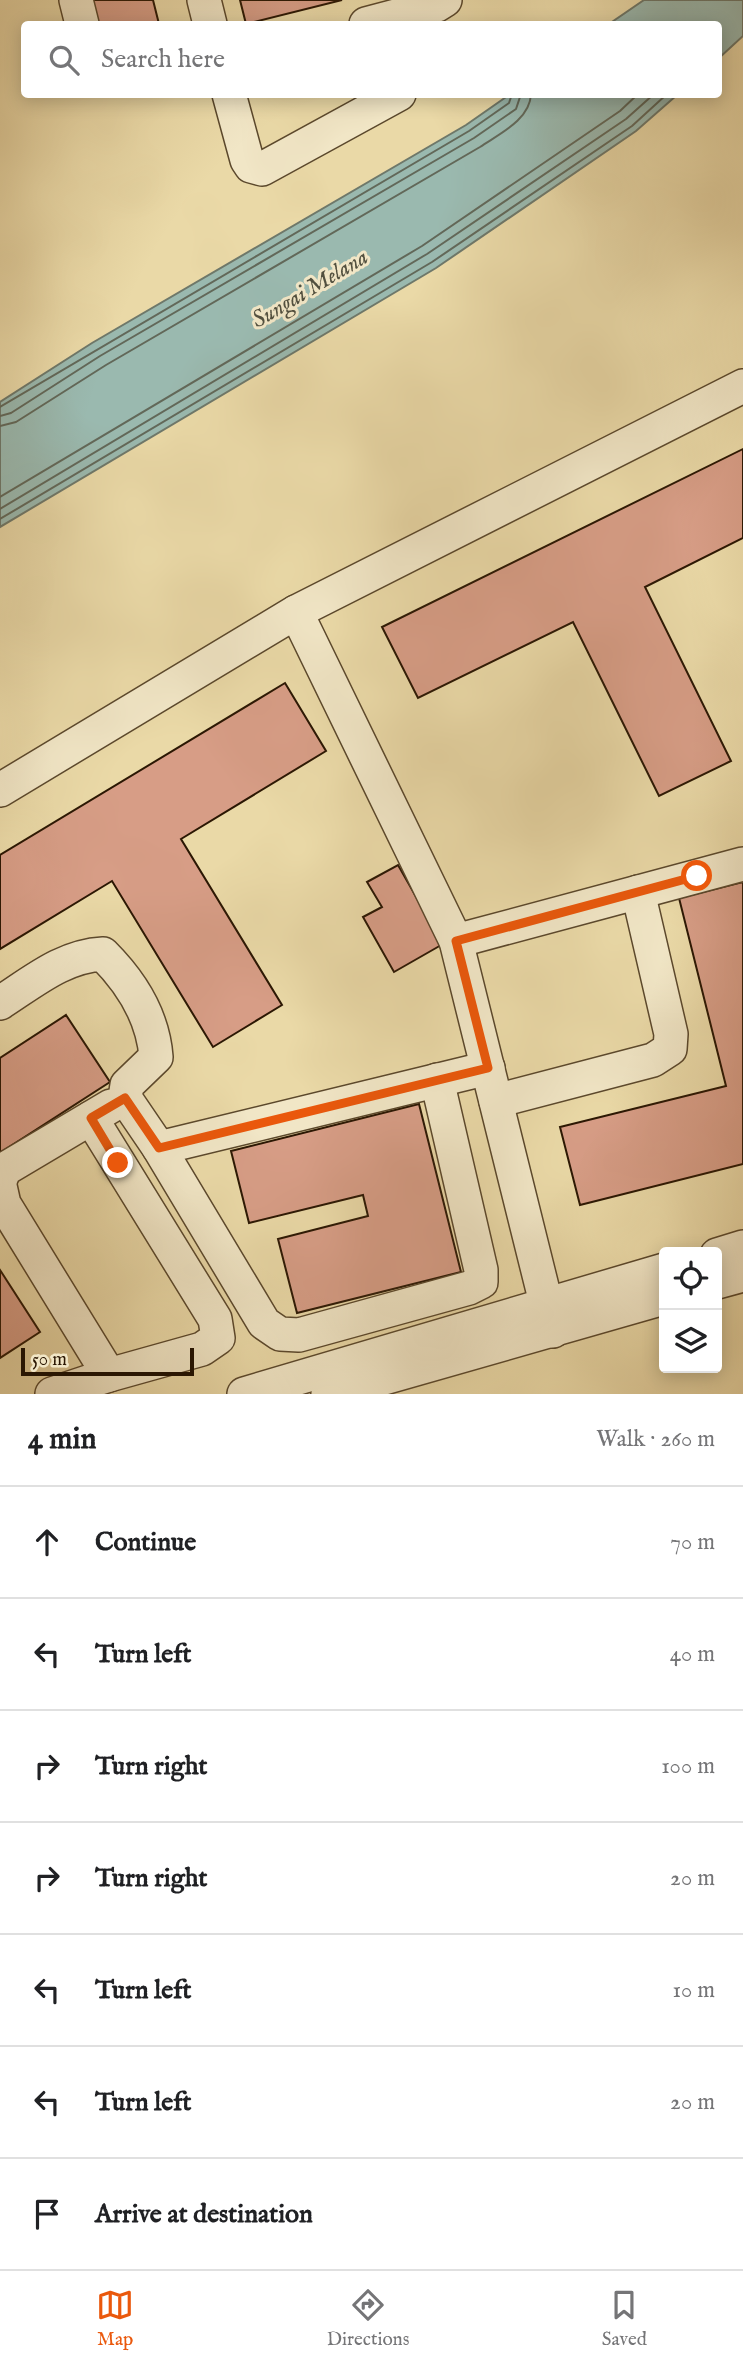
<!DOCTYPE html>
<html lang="en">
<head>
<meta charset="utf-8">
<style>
  body { margin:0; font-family:"IM FELL English",serif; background:#f2f2f2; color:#202124 }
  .controls { position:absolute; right:21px; bottom:21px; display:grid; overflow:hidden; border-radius:7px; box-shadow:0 4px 18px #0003 }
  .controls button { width:63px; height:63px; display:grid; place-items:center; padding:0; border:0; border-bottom:2px solid #e0e0e0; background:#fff; color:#202124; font:35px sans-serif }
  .scale { position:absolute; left:21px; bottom:18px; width:173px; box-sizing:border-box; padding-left:7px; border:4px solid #2b1703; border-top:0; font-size:19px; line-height:24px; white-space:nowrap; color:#2b1703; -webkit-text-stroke:5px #f1e6c6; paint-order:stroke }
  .stop { position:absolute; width:21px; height:21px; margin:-16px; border:5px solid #ea580c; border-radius:50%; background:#fff }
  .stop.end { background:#ea580c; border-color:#fff; box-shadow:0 2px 7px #0008 }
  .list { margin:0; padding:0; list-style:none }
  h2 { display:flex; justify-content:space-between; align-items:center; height:91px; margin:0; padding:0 28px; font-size:30px }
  h2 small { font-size:23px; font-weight:400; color:#757577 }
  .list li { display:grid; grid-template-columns:46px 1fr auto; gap:21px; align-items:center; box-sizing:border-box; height:112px; padding:0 28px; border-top:2px solid #e0e0e0 }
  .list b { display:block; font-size:26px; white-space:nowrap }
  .list em { font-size:23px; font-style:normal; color:#757577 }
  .icon { flex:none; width:38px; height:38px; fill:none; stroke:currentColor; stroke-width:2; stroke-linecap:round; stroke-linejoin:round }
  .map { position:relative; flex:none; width:743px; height:1394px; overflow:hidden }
  .search { position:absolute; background:#fff; box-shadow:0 4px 18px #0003; left:21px; right:21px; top:21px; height:77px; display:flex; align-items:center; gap:18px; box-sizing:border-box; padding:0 24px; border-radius:7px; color:#757577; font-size:26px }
  .sheet { height:875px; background:#fff }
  nav { display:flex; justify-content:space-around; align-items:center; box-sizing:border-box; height:98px; border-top:2px solid #e0e0e0; background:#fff; font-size:19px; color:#757577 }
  nav a { display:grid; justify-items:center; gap:4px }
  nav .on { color:#ea580c }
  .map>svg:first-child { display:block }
</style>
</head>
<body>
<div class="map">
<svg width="743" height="1394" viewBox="0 0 743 1394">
  <rect width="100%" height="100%" fill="#ead9a7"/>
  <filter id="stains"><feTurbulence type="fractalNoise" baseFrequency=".00286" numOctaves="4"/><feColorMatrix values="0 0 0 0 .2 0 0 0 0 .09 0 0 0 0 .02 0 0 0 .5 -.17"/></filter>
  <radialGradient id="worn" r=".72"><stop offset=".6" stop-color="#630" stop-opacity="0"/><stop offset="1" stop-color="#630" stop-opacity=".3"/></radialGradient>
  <g fill="#9ab9af" stroke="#6e786a" stroke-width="2">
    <polygon points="644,0 743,0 743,36 719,58 718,24 609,24"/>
    <polygon points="509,95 677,95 636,131 436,268 0,527 0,402 92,343 466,125"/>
  </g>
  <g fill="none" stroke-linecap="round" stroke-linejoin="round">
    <g stroke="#626859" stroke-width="2">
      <polyline points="0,407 469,131 509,103 512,94"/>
      <polyline points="0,416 11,413 100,356 474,138 516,109 521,94"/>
      <path d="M0 426 16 422 106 365 480 147C499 134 530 120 531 94"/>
      <polyline points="0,497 422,246 620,111 638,94"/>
      <polyline points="0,509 427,254 626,119 654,94"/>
      <polyline points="0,519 432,262 632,126 667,94"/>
    </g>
  </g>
  <g fill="#d79d86" stroke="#2b1703" stroke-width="2">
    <polygon points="86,0 153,0 159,24 93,24"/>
    <polygon points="240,0 342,0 246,24"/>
    <polygon points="743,449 743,538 645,587 731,761 659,796 573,622 418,698 382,627"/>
    <polygon points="285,683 326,751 181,839 282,1005 213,1047 112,881 0,949 0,855"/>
    <polygon points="398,865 443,944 394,972 363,917 382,907 367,882"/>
    <polygon points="743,882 743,1164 580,1205 560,1127 726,1086 679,898"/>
    <polygon points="66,1015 110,1082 0,1153 0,1058"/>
    <polygon points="419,1104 461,1272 297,1313 278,1239 368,1216 363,1195 249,1223 231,1151"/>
    <polygon points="0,1270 40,1332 0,1358"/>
  </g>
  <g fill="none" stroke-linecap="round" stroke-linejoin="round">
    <defs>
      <g id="minor">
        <polyline points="76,0 82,24"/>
        <polyline points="204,0 210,24"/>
        <polyline points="366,24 437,5 445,0"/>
        <polyline points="229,94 247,160 251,166 262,169 399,94"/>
        <polyline points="296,612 743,386"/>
        <polyline points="0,790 296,612 456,941 553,1331"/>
        <polyline points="456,941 743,864"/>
        <path d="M0 1003C33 982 63 956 103 954 131 982 153 1017 156 1057L127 1085 125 1098 159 1148 488 1068"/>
        <polyline points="496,1101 653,1060 670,1049 671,1034 638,892"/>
        <polyline points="91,1118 215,1319 218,1338 202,1349 109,1375"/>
        <polyline points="159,1148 264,1323 280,1334 299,1335 469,1288 481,1282 481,1270 437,1080"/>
        <polyline points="0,1180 5,1169 111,1106"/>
        <polyline points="0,1186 4,1204 109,1375 52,1394"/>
        <polyline points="717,1255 743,1247"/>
        <polyline points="717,1282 743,1275"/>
        <polyline points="244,1394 664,1270"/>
        <polyline points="328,1394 664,1298"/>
      </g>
    </defs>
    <use href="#minor" stroke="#5b482c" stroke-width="36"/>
    <use href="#minor" stroke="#f1e6c6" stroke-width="33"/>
  </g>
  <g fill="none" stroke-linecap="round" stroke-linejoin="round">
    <polyline stroke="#ea580c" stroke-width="9" points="118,1163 91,1118 125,1098 159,1148 488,1068 456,941 697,876"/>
  </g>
  <g text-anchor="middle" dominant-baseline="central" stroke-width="6" stroke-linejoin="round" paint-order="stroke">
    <g font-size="23" font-style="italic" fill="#52503f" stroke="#f1e6c6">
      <text transform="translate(310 289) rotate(-31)">Sungai Melana</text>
    </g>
  </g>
  <rect width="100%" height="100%" filter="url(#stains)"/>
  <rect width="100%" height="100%" fill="url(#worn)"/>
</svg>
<div class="controls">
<button><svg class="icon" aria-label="locate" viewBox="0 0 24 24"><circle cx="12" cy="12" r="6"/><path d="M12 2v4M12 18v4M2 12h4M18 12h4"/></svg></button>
<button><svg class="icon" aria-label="layers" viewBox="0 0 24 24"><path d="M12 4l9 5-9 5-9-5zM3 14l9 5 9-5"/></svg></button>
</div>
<div class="scale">50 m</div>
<div class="stop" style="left:697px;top:876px"></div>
<div class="stop end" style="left:118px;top:1163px"></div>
<div class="search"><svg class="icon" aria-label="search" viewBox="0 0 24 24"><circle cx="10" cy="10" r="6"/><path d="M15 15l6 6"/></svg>Search here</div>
</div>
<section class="sheet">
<h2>4 min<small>Walk · 260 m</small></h2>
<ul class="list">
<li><svg class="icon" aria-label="ahead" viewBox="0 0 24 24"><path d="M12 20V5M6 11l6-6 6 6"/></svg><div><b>Continue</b></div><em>70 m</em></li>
<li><svg class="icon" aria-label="left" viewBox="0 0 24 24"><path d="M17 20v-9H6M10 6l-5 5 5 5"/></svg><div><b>Turn left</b></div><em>40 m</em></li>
<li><svg class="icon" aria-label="right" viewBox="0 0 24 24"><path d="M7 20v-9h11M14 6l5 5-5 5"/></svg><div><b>Turn right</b></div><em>100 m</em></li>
<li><svg class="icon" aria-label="right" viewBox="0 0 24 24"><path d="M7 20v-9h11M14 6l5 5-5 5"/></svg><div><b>Turn right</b></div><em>20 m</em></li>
<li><svg class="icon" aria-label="left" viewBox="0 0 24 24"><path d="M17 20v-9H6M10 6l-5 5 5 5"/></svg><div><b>Turn left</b></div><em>10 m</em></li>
<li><svg class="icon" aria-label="left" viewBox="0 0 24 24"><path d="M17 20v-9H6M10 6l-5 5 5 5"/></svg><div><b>Turn left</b></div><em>20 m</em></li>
<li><svg class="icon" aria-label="arrive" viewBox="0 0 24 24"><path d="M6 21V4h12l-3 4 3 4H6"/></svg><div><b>Arrive at destination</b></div></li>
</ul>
</section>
<nav>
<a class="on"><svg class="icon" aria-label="map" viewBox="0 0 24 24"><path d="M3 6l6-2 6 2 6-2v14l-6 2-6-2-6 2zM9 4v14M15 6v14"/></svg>Map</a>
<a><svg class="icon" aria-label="directions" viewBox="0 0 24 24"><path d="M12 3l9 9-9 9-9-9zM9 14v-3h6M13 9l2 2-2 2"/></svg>Directions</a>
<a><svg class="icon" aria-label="saved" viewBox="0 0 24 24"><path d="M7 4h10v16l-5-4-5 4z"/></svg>Saved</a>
</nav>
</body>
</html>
